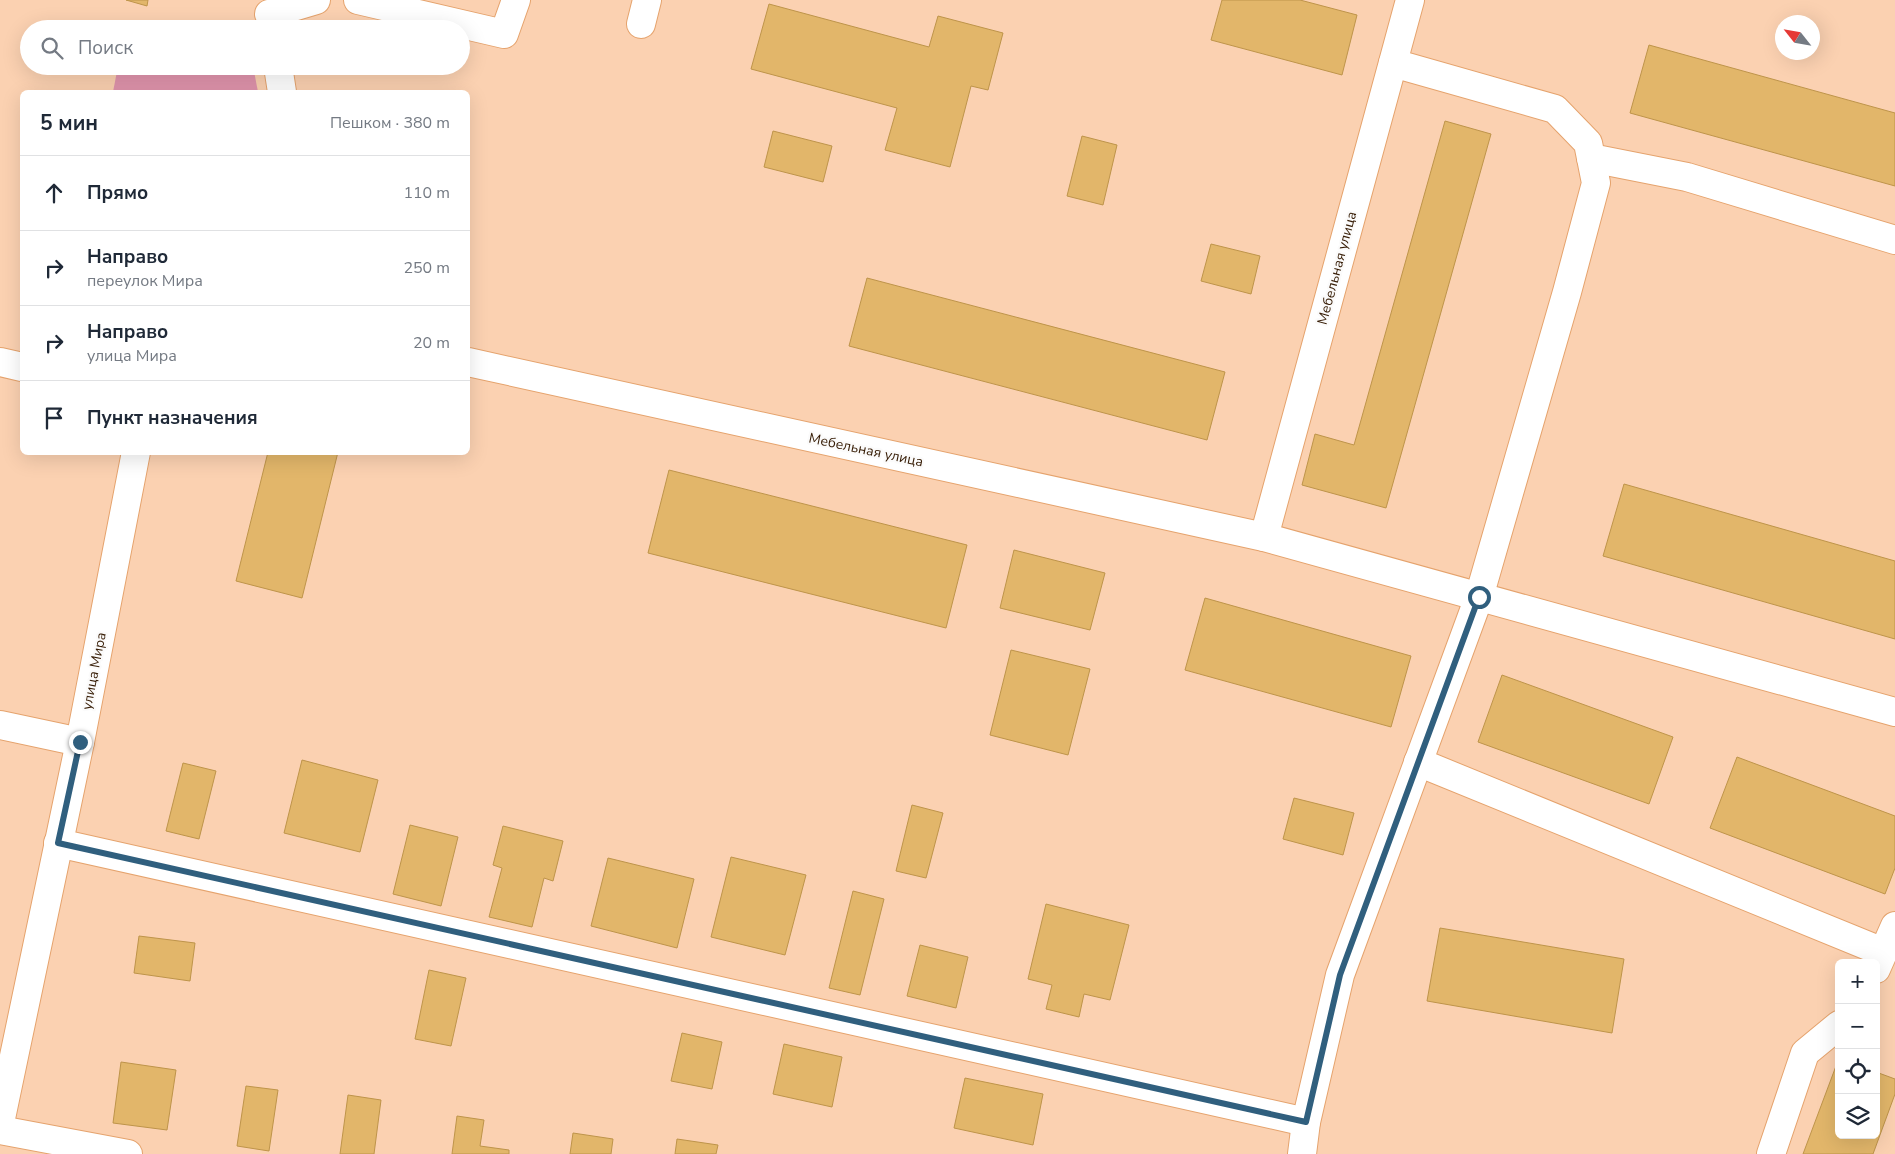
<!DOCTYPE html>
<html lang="ru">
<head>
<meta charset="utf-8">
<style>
  body { margin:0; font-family:"Nunito Sans",sans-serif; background:#f2f2f3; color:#1f2937 }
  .controls { position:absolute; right:15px; bottom:15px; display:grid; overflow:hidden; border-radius:8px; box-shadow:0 5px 20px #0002 }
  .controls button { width:45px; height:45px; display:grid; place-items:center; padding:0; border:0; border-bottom:1px solid #e0e1e3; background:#fff; color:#1f2937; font:25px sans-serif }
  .compass { position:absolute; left:1775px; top:15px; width:45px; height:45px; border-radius:50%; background:#fff; box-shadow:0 5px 20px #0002; rotate:301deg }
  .stop { position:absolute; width:15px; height:15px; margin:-11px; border:4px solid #305f7e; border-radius:50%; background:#fff }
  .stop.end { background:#305f7e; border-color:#fff; box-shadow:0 1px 5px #0008 }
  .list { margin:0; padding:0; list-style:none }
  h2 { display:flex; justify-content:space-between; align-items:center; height:65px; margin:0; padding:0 20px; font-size:21px }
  h2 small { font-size:16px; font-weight:400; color:#747a83 }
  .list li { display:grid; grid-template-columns:32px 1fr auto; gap:15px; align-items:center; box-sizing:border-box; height:75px; padding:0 20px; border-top:1px solid #e0e1e3 }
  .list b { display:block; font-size:19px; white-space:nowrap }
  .list p { margin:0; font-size:16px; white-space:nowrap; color:#747a83 }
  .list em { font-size:16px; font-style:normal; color:#747a83 }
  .icon { flex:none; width:28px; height:28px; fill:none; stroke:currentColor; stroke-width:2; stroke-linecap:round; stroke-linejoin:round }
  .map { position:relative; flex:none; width:1895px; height:1154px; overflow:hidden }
  .search { position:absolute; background:#fff; box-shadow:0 5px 20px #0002; left:20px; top:20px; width:450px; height:55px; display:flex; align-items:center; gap:12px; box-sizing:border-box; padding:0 18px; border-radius:28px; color:#747a83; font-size:19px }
  .panel { position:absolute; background:#fff; box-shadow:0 5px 20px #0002; left:20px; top:90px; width:450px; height:365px; border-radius:8px }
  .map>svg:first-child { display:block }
</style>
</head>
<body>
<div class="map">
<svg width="1895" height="1154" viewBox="0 0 1895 1154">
  <rect width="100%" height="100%" fill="#fbd1b1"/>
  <polygon fill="#e094ac" points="118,66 253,66 258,92 113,92"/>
  <g fill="#e2b66a" stroke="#be944a">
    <polygon points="126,0 148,0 147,6"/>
    <polygon points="1222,0 1300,0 1357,15 1342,75 1211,40"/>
    <polygon points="769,4 929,47 938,16 1003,33 988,90 971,86 950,167 885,150 897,108 751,69"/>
    <polygon points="1649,45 1895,113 1895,186 1630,113"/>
    <polygon points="1445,121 1491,134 1386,508 1302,485 1315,434 1354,445"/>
    <polygon points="773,131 832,146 823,182 764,167"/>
    <polygon points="1082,136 1117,145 1103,205 1067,196"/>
    <polygon points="1211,244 1260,256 1251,294 1201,281"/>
    <polygon points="867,278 1225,372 1207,440 849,346"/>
    <polygon points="268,452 338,452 302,598 236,581"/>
    <polygon points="669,470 967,545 946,628 648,553"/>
    <polygon points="1624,484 1895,561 1895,639 1603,556"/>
    <polygon points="1014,550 1105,573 1090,630 1000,608"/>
    <polygon points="1205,598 1411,656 1391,727 1185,670"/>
    <polygon points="1011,650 1090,669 1068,755 990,735"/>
    <polygon points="1502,675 1673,737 1649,804 1478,742"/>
    <polygon points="1737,757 1895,816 1895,868 1885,894 1710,828"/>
    <polygon points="302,760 378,780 360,852 284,833"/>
    <polygon points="183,763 216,771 199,839 166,831"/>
    <polygon points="1294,798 1354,813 1343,855 1283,839"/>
    <polygon points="912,805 943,813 926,878 896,871"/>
    <polygon points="410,825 458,837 441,906 393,894"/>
    <polygon points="503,826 563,841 553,881 544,878 532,927 489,917 502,868 493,865"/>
    <polygon points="731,857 806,875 785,955 711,937"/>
    <polygon points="608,858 694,879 677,948 591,926"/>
    <polygon points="853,891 884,899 860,995 829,988"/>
    <polygon points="1046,904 1129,925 1110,1000 1084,994 1079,1017 1046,1009 1052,985 1028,979"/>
    <polygon points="1440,928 1624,959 1612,1033 1427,1001"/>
    <polygon points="139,936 195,943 190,981 134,973"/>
    <polygon points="920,945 968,957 956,1008 907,996"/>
    <polygon points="429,970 466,978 451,1046 415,1039"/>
    <polygon points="682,1033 722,1042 712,1089 671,1081"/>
    <polygon points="784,1044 842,1057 832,1107 773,1094"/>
    <polygon points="1839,1058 1839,1135 1876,1135 1876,1072 1895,1079 1895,1094 1873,1154 1803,1154"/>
    <polygon points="121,1062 176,1070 167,1130 113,1123"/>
    <polygon points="965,1078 1043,1094 1033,1145 954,1128"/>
    <polygon points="246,1086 278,1090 269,1151 237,1146"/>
    <polygon points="348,1095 381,1100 374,1154 340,1154"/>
    <polygon points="457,1116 484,1120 480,1146 509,1150 509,1154 452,1154"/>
    <polygon points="573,1133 613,1139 611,1154 570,1154"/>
    <polygon points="677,1139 718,1145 716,1154 675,1154"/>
  </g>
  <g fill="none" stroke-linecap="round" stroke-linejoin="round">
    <defs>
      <g id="minor">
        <polyline points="358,0 504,34 516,0"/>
        <polyline points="269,14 316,0"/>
        <polyline points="641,24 647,0"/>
        <polyline points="278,66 282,92"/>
        <polyline points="1591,158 1687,177 1895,240"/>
        <polyline points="0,362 22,367"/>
        <polyline points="468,362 1264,537 1895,712"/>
        <polyline points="1264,537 1410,0"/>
        <polyline points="0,725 80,742"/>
        <polyline points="1418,762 1883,952"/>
        <polyline points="58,843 1306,1122"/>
        <polyline points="1876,969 1895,926"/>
        <polyline points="0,1123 80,742 136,452"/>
        <polyline points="0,1130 128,1154"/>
        <polyline points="1302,1154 1306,1122 1340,975 1479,597 1567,292 1596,183 1588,143 1555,109 1393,63"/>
        <polyline points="1771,1154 1805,1053 1839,1025"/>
      </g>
    </defs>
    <use href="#minor" stroke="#e5a36d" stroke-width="30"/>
    <use href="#minor" stroke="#fff" stroke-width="28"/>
  </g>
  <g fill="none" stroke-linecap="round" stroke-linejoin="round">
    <polyline stroke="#305f7e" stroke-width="6" points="80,742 58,843 1306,1122 1340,975 1479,597"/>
  </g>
  <g text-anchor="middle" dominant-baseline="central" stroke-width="4.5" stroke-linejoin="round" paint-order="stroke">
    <g font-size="14" fill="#361c05" stroke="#fbfbfb">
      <text transform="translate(1337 268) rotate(-75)">Мебельная улица</text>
      <text transform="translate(866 450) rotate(12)">Мебельная улица</text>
      <text transform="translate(94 671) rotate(-79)">улица Мира</text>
    </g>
  </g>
</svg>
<div class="controls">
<button>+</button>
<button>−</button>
<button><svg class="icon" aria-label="locate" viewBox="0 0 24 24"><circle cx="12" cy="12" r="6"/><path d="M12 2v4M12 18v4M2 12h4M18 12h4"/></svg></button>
<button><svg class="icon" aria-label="layers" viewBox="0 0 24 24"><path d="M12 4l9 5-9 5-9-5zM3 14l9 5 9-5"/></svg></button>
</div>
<svg class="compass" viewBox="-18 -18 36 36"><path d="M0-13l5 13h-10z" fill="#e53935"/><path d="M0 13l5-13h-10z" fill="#747a83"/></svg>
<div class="stop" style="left:1479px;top:597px"></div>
<div class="stop end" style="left:80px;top:742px"></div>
<div class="search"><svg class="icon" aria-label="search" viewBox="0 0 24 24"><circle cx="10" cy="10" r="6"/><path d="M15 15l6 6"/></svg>Поиск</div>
<section class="panel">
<h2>5 мин<small>Пешком · 380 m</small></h2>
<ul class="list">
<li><svg class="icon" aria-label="ahead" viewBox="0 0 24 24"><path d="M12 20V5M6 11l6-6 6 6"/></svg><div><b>Прямо</b></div><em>110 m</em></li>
<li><svg class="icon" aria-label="right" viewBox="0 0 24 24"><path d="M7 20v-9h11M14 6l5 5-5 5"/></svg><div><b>Направо</b><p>переулок Мира</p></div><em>250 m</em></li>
<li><svg class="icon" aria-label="right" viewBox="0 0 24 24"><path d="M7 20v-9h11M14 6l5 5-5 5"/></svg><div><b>Направо</b><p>улица Мира</p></div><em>20 m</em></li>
<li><svg class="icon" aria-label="arrive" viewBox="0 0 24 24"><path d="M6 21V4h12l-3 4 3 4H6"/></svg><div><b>Пункт назначения</b></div></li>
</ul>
</section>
</div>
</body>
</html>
